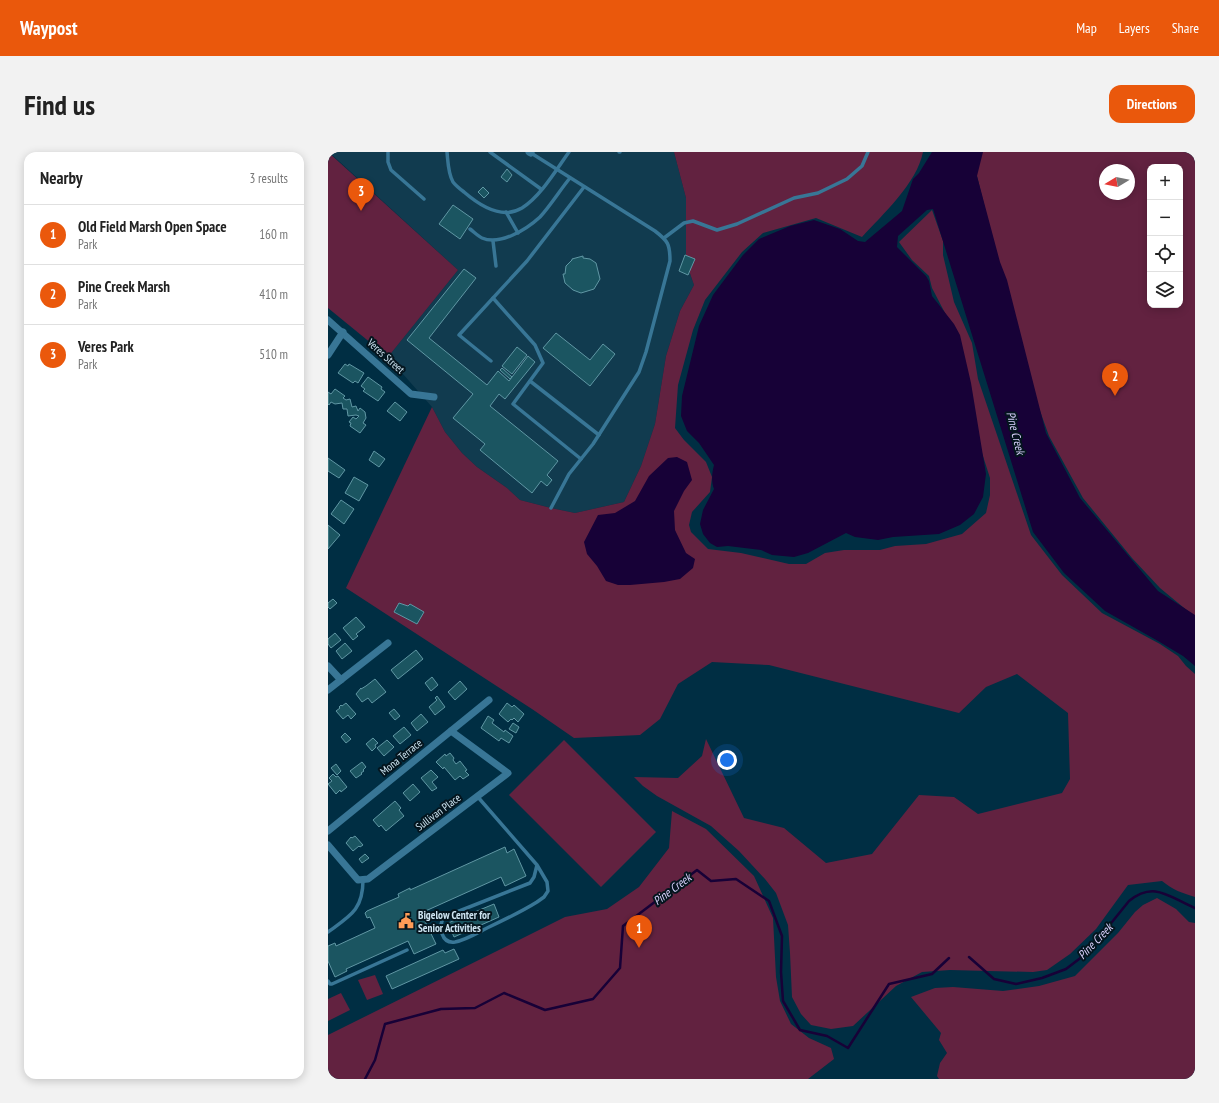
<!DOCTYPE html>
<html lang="en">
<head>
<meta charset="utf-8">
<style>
  body { margin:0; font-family:"PT Sans Narrow",sans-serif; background:#f2f2f2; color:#222 }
  .controls { position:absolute; right:12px; top:12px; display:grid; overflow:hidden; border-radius:8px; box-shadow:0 2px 10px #0003 }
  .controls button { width:36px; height:36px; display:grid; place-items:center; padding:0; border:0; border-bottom:1px solid #e0e0e0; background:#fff; color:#222; font:20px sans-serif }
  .compass { position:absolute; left:771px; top:12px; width:36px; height:36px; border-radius:50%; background:#fff; box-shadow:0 2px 10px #0003; rotate:260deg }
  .you { position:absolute; left:399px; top:608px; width:14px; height:14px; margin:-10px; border:3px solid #fff; border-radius:50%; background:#1a73e8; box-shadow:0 0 0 6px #1a73e833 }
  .badge { display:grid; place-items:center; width:26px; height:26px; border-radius:50%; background:#ea580c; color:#fff; font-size:13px; font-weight:700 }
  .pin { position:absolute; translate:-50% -33px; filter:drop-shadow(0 1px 2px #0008) }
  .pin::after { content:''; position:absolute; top:21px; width:14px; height:12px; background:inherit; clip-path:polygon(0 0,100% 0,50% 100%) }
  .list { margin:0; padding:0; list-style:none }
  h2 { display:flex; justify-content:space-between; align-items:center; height:52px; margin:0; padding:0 16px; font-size:17px }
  h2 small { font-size:13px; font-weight:400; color:#767676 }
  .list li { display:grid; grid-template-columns:26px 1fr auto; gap:12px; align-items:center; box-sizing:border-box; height:60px; padding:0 16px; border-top:1px solid #e0e0e0 }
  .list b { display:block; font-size:15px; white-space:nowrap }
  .list p { margin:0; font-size:13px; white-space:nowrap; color:#767676 }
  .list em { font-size:13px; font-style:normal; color:#767676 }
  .icon { flex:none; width:22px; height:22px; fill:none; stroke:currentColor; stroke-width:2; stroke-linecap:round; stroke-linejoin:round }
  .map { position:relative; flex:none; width:867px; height:927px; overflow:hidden; border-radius:12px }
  header { display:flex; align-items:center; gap:24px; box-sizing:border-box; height:56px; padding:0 20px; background:#ea580c; color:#fff }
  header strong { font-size:19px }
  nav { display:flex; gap:22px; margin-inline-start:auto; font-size:14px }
  .intro { display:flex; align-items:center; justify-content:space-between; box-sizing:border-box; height:96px; padding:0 24px }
  h1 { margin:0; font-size:28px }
  .button { padding:10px 18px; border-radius:12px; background:#ea580c; color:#fff; font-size:14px; font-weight:700 }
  main { display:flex; gap:24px; padding:0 24px }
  aside { flex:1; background:#fff; border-radius:12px; box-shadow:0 2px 10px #0003 }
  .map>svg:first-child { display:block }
</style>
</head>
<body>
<header>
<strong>Waypost</strong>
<nav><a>Map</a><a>Layers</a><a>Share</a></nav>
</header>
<div class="intro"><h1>Find us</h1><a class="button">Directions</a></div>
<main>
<aside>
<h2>Nearby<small>3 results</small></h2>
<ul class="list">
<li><span class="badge">1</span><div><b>Old Field Marsh Open Space</b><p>Park</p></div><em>160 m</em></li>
<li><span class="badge">2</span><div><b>Pine Creek Marsh</b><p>Park</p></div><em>410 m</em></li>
<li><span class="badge">3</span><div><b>Veres Park</b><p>Park</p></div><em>510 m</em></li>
</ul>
</aside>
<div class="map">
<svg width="867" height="927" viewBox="0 0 867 927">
  <rect width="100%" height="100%" fill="#002e43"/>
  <polygon fill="#113b4f" points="1,0 346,0 358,46 358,110 366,133 352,159 338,204 327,272 313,314 296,350 247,361 223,356 192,348 179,336 149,315 134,301 117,280 104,255 60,205 130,118"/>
  <g fill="#622240" fill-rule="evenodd">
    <polygon points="0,0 130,118 60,205 0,156"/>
    <path d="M346 0H595C589 31 555 62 534 85L488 66 435 81 414 100 377 148 365 178 350 233 347 276 356 288 378 310 384 325 382 340 364 360 361 373 363 380 380 397 413 401 461 412H478L497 401 516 398H552L567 394 598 392 634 382 658 361 662 343V326L654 301 629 184 604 136 601 124 584 108 571 90 604 58 615 89V103L626 150 644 191 650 227 703 383 734 423 774 461 832 492 850 504 858 514 867 522V745C854 741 845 738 834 729L800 733 768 777 742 802 719 818 705 820 622 818 594 820 568 834 525 874 503 877 483 873 473 862 464 845 462 801 460 773 448 741 437 727 411 699 383 674 329 644 315 634 306 625 350 626 374 604 378 587 416 666 456 676 498 711 544 702 591 643 626 645 650 662 734 641 742 627 740 561 689 522 658 535 631 561 441 513 384 510 350 532 332 567 312 583 246 586 204 557 18 436 104 255 117 280 134 301 149 315 179 336 192 348 223 356 247 361 296 350 313 314 327 272 338 204 352 159 366 133 358 110V46Z"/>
    <path d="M643 0H867V465L832 436 804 406 755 346 721 284 697 217ZM822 15H852V153H822ZM777 18H801V42H777Z"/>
    <polygon points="236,588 328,680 273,735 181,643"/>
    <polygon points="344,659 378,677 426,724 445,766 448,825 452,849 463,872 481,886 503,896 506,907 480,927 0,927 0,883 237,765 279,757 311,735 341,696"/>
    <polygon points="829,746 848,757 861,770 867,771 867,927 611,927 609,924 612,911 619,901 611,888 613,881 583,845 607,836 625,835 675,839 711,834 747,824 790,781 807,760 815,753"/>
    <polygon points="47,823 55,842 39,848 30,828"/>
    <polygon points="13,841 22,858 0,869 0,847"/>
  </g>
  <g fill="#170137">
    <path d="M604 0H655L649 24 672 110 679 128 718 281 752 346 830 439 867 463V514L855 504 830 489 777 459 736 421 705 380 605 57 599 58 570 84 569 95 598 124 601 129 604 144 626 172 632 183 643 231 658 322 655 345 646 362 632 373 611 382 565 385 550 388 527 385 518 381 480 401 466 405 444 403 433 398 400 394 389 395 382 391 375 382 372 372 375 358 386 337C383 329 384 321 386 313L371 291 359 279 353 264 354 244 371 174 385 143 415 103 431 87 462 74 486 68 512 77 530 89 537 90 574 59 585 27 591 21Z"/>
    <polygon points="349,305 359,310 364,328 356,339 346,359 347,378 358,401 367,407 365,416 352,427 336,430 302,433 290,433 278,429 269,414 259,402 256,390 270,363 287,361 307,349 321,324 340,306"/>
  </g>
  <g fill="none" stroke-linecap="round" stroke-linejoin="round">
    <g stroke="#170137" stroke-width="2.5">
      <path d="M641 805 666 827 688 832 714 826 738 817 759 801 801 749C827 728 842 746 867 756"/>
      <polyline points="37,927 47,908 57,872 113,857 147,856 176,841 217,858 265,847 292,816 295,774 369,718 383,729 408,727 441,749 454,784 453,820 455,849 472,878 499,884 520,896 561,832 604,822 621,806"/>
    </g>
  </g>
  <g fill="#1b5561" stroke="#6097a4">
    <polygon points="179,17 184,23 179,30 173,25"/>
    <polygon points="155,35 161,41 156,46 150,40"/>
    <polygon points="125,53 145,67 132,87 111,72"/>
    <polygon points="357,103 367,107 360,123 351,119"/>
    <polygon points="255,104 255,106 262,107 268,111 272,127 266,137 253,141 245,138 237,131 235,122 237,122 238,114 244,108 244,107"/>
    <polygon points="136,117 148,126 101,186 159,233 170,219 181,229 200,204 207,210 177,247 171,242 162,254 230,309 219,323 224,328 219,334 213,329 204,341 152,298 157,292 125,266 145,242 79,188"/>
    <polygon points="228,181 262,208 275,192 287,202 262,234 215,196"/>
    <polygon points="189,195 199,203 184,222 174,214"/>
    <polygon points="17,212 20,214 21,212 36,221 30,231 27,229 25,231 10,221"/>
    <polygon points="174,216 184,225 182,227 172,218"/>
    <polygon points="40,225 54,235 53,237 57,240 50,249 35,239 37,237 33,234"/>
    <polygon points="7,237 17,244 15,246 18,248 22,247 24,255 28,254 30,259 32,256 37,260 38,266 35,271 38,273 32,281 22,274 23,271 21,270 25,265 28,267 31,264 28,263 20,264 19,257 15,257 14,251 7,252 3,250 1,253 0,252 0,240 3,242"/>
    <polygon points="67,250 79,260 72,269 59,259"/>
    <polygon points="46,299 57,307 51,315 41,308"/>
    <polygon points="0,306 17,318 11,326 0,319"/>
    <polygon points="26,325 40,333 31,349 17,341"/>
    <polygon points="13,348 26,357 16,372 3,362"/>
    <polygon points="0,373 12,383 0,397"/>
    <polygon points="5,447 9,451 2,457 0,455 0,451"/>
    <polygon points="71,451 80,454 82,452 96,460 89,472 66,460"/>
    <polygon points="28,465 37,475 28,482 30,484 25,488 15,476"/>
    <polygon points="7,481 13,488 3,496 0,492 0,487"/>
    <polygon points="17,491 24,499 14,507 8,499"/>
    <polygon points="88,498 95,507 70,527 63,518"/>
    <polygon points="104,525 110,533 103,539 97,531"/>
    <polygon points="47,527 58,540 44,551 40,546 34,550 28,542 33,536 33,537 38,534"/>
    <polygon points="132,529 139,537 127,548 120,540"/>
    <polygon points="109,544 117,555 107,563 101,555 109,548 107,546"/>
    <polygon points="18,551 28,562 23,567 20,563 15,567 8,559 12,556 11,555 13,553 14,554"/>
    <polygon points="179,551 184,555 186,553 196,562 190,570 186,566 184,568 183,567 180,570 171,562"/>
    <polygon points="66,557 72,564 67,568 61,561"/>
    <polygon points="93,562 100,570 89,579 83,571"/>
    <polygon points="160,564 166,568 164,571 176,580 177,578 185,584 181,591 173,586 171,589 153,576"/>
    <polygon points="185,571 191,575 188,581 181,577"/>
    <polygon points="76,575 83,583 72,592 65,584"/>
    <polygon points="17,581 23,587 18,591 13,585"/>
    <polygon points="45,586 50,591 47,593 48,595 44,599 38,592"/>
    <polygon points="59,588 66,595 56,604 49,596"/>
    <polygon points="122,601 126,606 125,608 128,612 132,609 139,618 137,619 141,623 135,627 132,624 127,628 116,615 115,617 108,610 117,602 118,604"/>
    <polygon points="34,610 38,615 35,618 36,619 33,621 34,622 28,626 22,619"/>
    <polygon points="8,612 13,619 9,623 3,616"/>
    <polygon points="103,618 110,625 104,630 109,636 104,639 93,626"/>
    <polygon points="5,622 8,625 10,624 19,635 13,640 12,638 8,642 0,632 4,629 1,626"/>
    <polygon points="85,632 92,640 82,649 75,641"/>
    <polygon points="67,649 73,656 71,658 76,664 58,679 53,673 51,675 45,668"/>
    <polygon points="27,684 35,693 32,695 31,694 25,699 18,691 23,685 24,686"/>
    <polygon points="177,695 179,701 186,697 198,724 177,734 173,725 93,761 108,792 86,802 80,789 18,817 19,819 7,825 0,809 0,794 7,791 8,794 47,776 42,765 39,766 37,761 39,759 71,745 70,742 82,736 82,738"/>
    <polygon points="37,702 41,706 34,711 31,707"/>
    <polygon points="166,752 171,765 126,785 120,771"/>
    <polygon points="126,797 131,807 64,837 58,824 115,798 117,801"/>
  </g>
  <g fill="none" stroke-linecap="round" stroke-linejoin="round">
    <g stroke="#387696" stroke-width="3.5">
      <polyline points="60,0 60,10 63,18 96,47"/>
      <path d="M119 0C120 10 120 21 125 30 128 34 132 37 136 40 151 53 174 68 194 56 213 44 228 18 241 0"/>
      <polyline points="162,0 213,37"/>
      <polyline points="291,0 292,0"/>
      <path d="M203 1 327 79C340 89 342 92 342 109L318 200 311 220 265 292 241 322 223 356"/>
      <polyline points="178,60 190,81"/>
      <path d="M142 77C146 80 150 84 154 86 172 94 199 77 212 65 223 53 232 38 242 26"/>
      <polyline points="336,86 356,71 365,69 389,78 409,72 466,46 490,41 519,27 534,14 540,0"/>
      <polyline points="165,89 168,114"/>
      <polyline points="165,146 207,193 215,211 185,252 253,307"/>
      <polyline points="163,209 131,183 199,109 256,35"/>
      <polyline points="202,229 271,283"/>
      <path d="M149 644 209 713 219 730 220 739 216 745 209 750C193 760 176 768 159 776 149 781 138 788 127 790 113 792 110 774 116 765L202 731 206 725 209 713"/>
      <path d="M0 780C22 764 35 758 35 728"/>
      <polyline points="0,829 2,832 4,832 79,798"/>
    </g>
    <g stroke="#387696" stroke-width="7">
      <polyline points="201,0 203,1"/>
      <polyline points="0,168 83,242 106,245"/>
      <polyline points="0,203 15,180"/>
      <polyline points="0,514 13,528"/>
      <polyline points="0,538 60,491"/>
      <polyline points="0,679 161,548"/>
      <polyline points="0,693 30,728 40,727 180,621 123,579"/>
    </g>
  </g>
  <defs>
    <symbol id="civic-bare" viewBox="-9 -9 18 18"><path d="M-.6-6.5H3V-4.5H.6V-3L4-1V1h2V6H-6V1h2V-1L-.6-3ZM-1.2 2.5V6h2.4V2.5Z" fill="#fe9c57" stroke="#04151e" stroke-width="2.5" paint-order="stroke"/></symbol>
  </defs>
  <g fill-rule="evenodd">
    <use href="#civic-bare" x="67" y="758" width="22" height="22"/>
  </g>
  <g text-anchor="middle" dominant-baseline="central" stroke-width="4" stroke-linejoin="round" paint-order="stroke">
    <g font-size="11" fill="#cde4f1" stroke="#04151e">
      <text transform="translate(58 204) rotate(42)">Veres Street</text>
      <text transform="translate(73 605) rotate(-39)">Mona Terrace</text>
      <text transform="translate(110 660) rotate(-37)">Sullivan Place</text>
    </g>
    <g font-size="11" font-weight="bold" fill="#cde4f1" stroke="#04151e" text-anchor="start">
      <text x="90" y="763">Bigelow Center for<tspan x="90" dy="13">Senior Activities</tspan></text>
    </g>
    <g font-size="12" font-style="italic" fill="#d8cffb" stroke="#04151e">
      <text transform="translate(688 281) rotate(76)">Pine Creek</text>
      <text transform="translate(344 737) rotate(-37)">Pine Creek</text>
      <text transform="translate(767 789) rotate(-46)">Pine Creek</text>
    </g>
  </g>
</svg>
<div class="controls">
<button>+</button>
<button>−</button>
<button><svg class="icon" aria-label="locate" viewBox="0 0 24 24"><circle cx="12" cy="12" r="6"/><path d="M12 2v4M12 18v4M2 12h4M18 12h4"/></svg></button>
<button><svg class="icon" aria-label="layers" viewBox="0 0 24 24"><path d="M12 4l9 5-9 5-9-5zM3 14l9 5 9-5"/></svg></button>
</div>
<svg class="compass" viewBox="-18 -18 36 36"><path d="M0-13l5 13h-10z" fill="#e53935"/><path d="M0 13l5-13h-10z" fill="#767676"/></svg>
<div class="you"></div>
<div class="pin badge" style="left:311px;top:796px">1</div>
<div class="pin badge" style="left:787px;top:244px">2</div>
<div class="pin badge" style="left:33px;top:59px">3</div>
</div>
</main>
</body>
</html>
